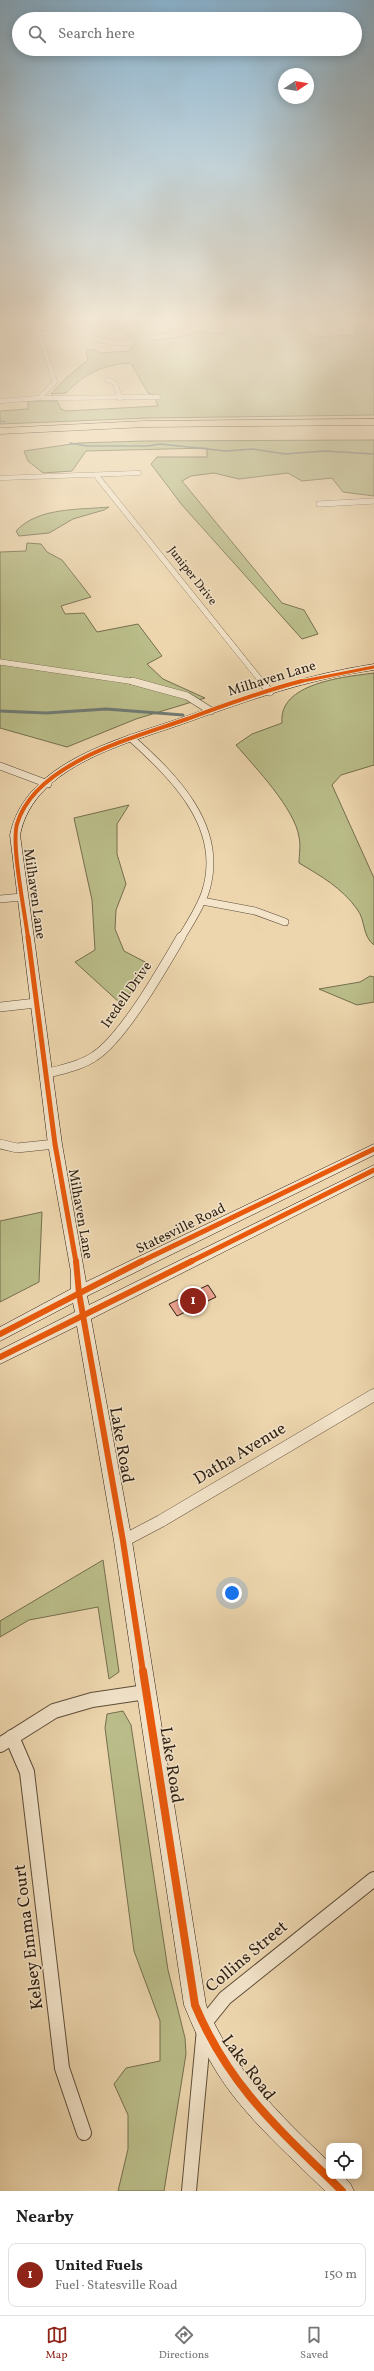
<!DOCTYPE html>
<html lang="en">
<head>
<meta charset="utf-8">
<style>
  body { margin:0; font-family:Vollkorn,serif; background:#f6f6f6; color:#222 }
  .controls { position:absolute; right:12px; bottom:12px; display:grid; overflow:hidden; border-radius:8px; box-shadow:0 2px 10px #0003 }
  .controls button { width:36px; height:36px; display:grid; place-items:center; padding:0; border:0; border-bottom:1px solid #e0e0e0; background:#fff; color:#222; font:20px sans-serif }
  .compass { position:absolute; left:278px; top:68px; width:36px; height:36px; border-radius:50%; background:#fff; box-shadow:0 2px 10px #0003; rotate:78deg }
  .you { position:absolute; left:232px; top:1593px; width:14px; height:14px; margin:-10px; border:3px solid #fff; border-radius:50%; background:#1a73e8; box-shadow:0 0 0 6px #1a73e833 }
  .badge { display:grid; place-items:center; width:26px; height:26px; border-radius:50%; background:#8f2418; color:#fff; font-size:13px; font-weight:700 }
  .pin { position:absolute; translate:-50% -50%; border:2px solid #fff; box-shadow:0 1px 4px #0006 }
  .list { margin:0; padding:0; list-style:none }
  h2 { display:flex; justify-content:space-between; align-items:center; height:52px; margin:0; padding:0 16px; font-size:17px }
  h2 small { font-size:13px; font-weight:400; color:#767676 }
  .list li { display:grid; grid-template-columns:26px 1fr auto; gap:12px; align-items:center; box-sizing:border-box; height:64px; margin:0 8px 8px; padding:0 8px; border:1px solid #e0e0e0; border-radius:8px }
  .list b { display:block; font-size:15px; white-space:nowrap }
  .list p { margin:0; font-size:13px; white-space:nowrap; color:#767676 }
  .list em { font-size:13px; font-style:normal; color:#767676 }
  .icon { flex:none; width:22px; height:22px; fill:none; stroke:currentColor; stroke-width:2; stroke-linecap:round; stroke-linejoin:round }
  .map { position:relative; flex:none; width:374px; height:2191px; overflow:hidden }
  .search { position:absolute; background:#fff; box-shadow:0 2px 10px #0003; left:12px; right:12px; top:12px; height:44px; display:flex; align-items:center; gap:10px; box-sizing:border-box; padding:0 14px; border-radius:22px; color:#767676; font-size:15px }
  .sheet { height:124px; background:#fff }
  nav { display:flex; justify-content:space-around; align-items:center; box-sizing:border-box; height:56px; border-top:1px solid #e0e0e0; background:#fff; font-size:11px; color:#767676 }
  nav a { display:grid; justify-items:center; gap:2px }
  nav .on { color:#8f2418 }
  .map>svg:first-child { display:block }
</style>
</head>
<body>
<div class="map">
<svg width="374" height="2191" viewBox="0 0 374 2191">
  <rect width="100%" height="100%" fill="#edd6ae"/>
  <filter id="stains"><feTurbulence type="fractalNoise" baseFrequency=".005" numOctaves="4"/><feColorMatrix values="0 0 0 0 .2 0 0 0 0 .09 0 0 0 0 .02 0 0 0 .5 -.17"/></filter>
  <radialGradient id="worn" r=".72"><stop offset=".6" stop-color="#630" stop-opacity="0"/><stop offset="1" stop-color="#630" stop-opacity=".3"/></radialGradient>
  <g fill="#babd89" stroke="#746e4e">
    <path d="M70 320H167L171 327 170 333 148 335 151 340 176 338 197 332 224 333V324L230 320H292L315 337 355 335V327L368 325 374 327V415L149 418 0 424V411L28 409V401H57L61 409 66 411 158 406 154 395 148 393 132 365 129 363C102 365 84 374 66 393L51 394 66 378 88 360 86 350H94L100 353 128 351 135 344C121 325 93 322 71 323Z"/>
    <polygon points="374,440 374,496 343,492 332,478 302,481 288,473 239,479 214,473 191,476 182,481 282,603 304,610 318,634 302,639 182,505 151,464 157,457 207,457 207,448 86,451 72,471 43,473 28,461 24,451 79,443 144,441"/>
    <path d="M109 507 104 510 73 519 49 533 19 536 16 531C38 507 79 510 109 507Z"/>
    <polygon points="27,543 41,544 47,552 62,560 91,597 61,606 65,614 84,613 97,632 138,624 162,656 147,664 163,679 205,698 136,719 67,747 0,728 0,552 26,551"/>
    <path d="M374 673V765L341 775 332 785 374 878V945C362 936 366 921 357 909 342 888 321 876 299 863 299 855 301 845 299 837 295 809 255 767 236 745L252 734 282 723C278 683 344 677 374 673Z"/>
    <polygon points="129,805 117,824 117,854 126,884 116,910 115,929 124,951 149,964 141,983 120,1003 75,962 95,950 92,900 74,818"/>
    <polygon points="370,976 374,977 374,1002 357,1005 319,989 360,982"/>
    <polygon points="42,1212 39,1282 0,1302 0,1221"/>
    <polygon points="103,1560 119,1672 109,1679 98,1607 29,1620 0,1637 0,1621"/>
    <polygon points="123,1711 131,1725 168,1970 185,2038 186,2054 164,2191 118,2191 128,2149 128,2115 114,2084 126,2068 160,2061 160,2021 134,1951 105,1728 107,1714"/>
  </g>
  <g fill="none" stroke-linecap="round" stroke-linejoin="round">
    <g stroke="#707a73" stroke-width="1.5">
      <polyline points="0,421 5,422"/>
      <polyline points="70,443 87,446 148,446 160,444 226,451 252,449 285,454 325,451 374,454"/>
    </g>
    <polyline stroke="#707a73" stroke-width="3" points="0,711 46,713 106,709 183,715"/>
  </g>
  <polygon fill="#e8a18d" stroke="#2e1f12" points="208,1285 216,1297 177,1316 169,1304"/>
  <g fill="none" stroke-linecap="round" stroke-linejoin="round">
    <defs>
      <g id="street-far5">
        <polyline points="37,333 72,332 112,343 131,343"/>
        <polyline points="108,380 115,383 120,398"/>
        <polyline points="39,398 55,382 37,328 45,320"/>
        <polyline points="0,401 39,398 158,397"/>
        <polyline points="96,475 100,480"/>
        <polyline points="0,478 139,473"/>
      </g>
      <g id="street-far4">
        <polyline points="99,479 262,682"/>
        <polyline points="319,504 374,501"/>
        <polyline points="0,662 136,682"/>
      </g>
      <g id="street-far3">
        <polyline points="132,681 187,696 211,711"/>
        <polyline points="261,681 270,692"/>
        <path d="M131 738C173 776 225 826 206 890 201 907 190 923 181 938"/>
        <polyline points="0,766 48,784"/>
        <polyline points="0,899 22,897"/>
        <polyline points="202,901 255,911 285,922"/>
      </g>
      <g id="street-far2">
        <polyline points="0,1007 36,1003"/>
        <path d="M46 1074C62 1069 81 1066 95 1056 123 1038 163 968 181 937"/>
        <polyline points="0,1144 17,1148 55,1144"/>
      </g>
      <polyline id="street-far1" points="123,1541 161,1521 374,1395"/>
      <g id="street">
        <polyline points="12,1737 27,1772 62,2068 84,2133"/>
        <polyline points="0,1745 54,1711 92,1700 146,1692"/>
        <polyline points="189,2191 204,2029 208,2019 225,1998 374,1879"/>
      </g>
      <path id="secondary" d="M374 664V670C309 679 249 700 188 722 130 743 34 764 20 835L62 1144 86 1282 374 1144V1155L87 1296 89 1305 374 1165V1176L91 1319 132 1541 206 2005C232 2069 280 2115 329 2162V2176H343L350 2183 354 2191H325C286 2152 241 2114 213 2066 201 2046 193 2026 184 2005L114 1541 77 1326 0 1364V1350L75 1312 73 1303 0 1341V1327L71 1289V1272L48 1144 10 835C25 760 124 738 184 717 247 695 308 674 374 664Z"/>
      <polygon id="highway" points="374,419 374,425 145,427 0,434 0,428 145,421"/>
    </defs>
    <use href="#street-far5" stroke="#5e4d39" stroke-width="5"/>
    <use href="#street-far4" stroke="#5e4d39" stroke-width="6"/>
    <use href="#street-far3" stroke="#5e4d39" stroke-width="8"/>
    <use href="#street-far2" stroke="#5e4d39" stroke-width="10"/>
    <use href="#street-far1" stroke="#5e4d39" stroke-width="13"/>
    <use href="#street" stroke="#5e4d39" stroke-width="16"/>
    <use href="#secondary" stroke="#2e1f12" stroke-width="1"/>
    <use href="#highway" stroke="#2e1f12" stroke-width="1"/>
    <use href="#street-far5" stroke="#f3e4ca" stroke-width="4.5"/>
    <use href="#street-far4" stroke="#f3e4ca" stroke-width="5.5"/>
    <use href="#street-far3" stroke="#f3e4ca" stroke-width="7"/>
    <use href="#street-far2" stroke="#f3e4ca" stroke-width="9"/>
    <use href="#street-far1" stroke="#f3e4ca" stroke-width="12"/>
    <use href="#street" stroke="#f3e4ca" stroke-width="14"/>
    <use href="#secondary" fill="#f3e4ca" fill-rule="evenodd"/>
    <use href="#highway" fill="#edd6ae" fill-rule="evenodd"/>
    <defs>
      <polyline id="cycleway-far4" points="298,682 374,667"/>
      <path id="cycleway-far3" d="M28 938C25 913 11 845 17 824 35 763 133 738 184 720 223 706 262 691 302 681"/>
      <g id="cycleway-far2">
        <polyline points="28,937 55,1144 76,1262"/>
        <polyline points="140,1262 374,1149"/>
        <polyline points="190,1262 374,1170"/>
      </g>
      <g id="cycleway-far1">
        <polyline points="76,1261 79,1293 123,1541 143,1672"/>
        <polyline points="0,1334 142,1261"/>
        <polyline points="0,1357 192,1261"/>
      </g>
      <path id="cycleway" d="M143 1671 195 2005C229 2087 281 2131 342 2191"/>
    </defs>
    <use href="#cycleway-far4" stroke="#f3e4ca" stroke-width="4.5"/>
    <use href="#cycleway-far3" stroke="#f3e4ca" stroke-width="6"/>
    <use href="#cycleway-far2" stroke="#f3e4ca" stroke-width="8"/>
    <use href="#cycleway-far1" stroke="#f3e4ca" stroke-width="9"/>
    <use href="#cycleway" stroke="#f3e4ca" stroke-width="10"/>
    <use href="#cycleway-far4" stroke="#e8590c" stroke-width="3"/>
    <use href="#cycleway-far3" stroke="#e8590c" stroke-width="4"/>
    <use href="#cycleway-far2" stroke="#e8590c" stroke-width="5"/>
    <use href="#cycleway-far1" stroke="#e8590c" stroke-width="6"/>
    <use href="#cycleway" stroke="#e8590c" stroke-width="8"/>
  </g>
  <linearGradient id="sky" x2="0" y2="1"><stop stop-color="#89b5d3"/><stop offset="0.51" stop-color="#f7eddb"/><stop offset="1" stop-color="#f7eddb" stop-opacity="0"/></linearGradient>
  <rect width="374" height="627" fill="url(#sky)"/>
  <g text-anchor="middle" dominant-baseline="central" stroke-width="3" stroke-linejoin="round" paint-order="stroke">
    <g font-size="12" fill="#2e1f12" stroke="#f3e4ca">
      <text transform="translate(192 576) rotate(52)">Juniper Drive</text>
    </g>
    <g font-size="14" fill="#2e1f12" stroke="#f3e4ca">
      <text transform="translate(272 679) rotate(-17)">Milhaven Lane</text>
      <text transform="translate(34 894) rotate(82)">Milhaven Lane</text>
      <text transform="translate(127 995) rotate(-55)">Iredell Drive</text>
      <text transform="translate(80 1214) rotate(80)">Milhaven Lane</text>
      <text transform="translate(181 1229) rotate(-26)">Statesville Road</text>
    </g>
    <g font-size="17" fill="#2e1f12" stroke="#f3e4ca">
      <text transform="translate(121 1445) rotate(80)">Lake Road</text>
      <text transform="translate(240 1454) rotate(-31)">Datha Avenue</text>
      <text transform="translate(171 1765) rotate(81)">Lake Road</text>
      <text transform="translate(29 1937) rotate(-97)">Kelsey Emma Court</text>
      <text transform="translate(247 1957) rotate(-40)">Collins Street</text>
      <text transform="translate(248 2068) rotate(53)">Lake Road</text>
    </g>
  </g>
  <rect width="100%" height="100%" filter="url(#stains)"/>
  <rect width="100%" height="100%" fill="url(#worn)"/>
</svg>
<div class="controls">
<button><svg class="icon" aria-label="locate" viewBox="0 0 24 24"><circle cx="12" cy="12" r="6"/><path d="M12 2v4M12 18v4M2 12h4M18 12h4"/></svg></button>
</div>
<svg class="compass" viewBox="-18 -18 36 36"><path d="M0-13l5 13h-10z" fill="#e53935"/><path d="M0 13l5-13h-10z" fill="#767676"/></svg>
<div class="you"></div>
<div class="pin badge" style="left:193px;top:1301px">1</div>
<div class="search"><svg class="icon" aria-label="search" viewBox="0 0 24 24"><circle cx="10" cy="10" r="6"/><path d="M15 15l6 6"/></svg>Search here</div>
</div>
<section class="sheet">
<h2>Nearby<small></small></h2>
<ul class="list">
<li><span class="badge">1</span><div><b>United Fuels</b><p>Fuel · Statesville Road</p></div><em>150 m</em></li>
</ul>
</section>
<nav>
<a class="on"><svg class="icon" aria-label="map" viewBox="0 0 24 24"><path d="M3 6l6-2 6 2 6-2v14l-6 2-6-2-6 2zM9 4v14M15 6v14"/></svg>Map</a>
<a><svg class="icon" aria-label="directions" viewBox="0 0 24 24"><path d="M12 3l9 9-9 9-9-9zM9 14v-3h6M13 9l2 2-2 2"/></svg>Directions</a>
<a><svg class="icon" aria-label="saved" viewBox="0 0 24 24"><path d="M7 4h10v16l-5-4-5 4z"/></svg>Saved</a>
</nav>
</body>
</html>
